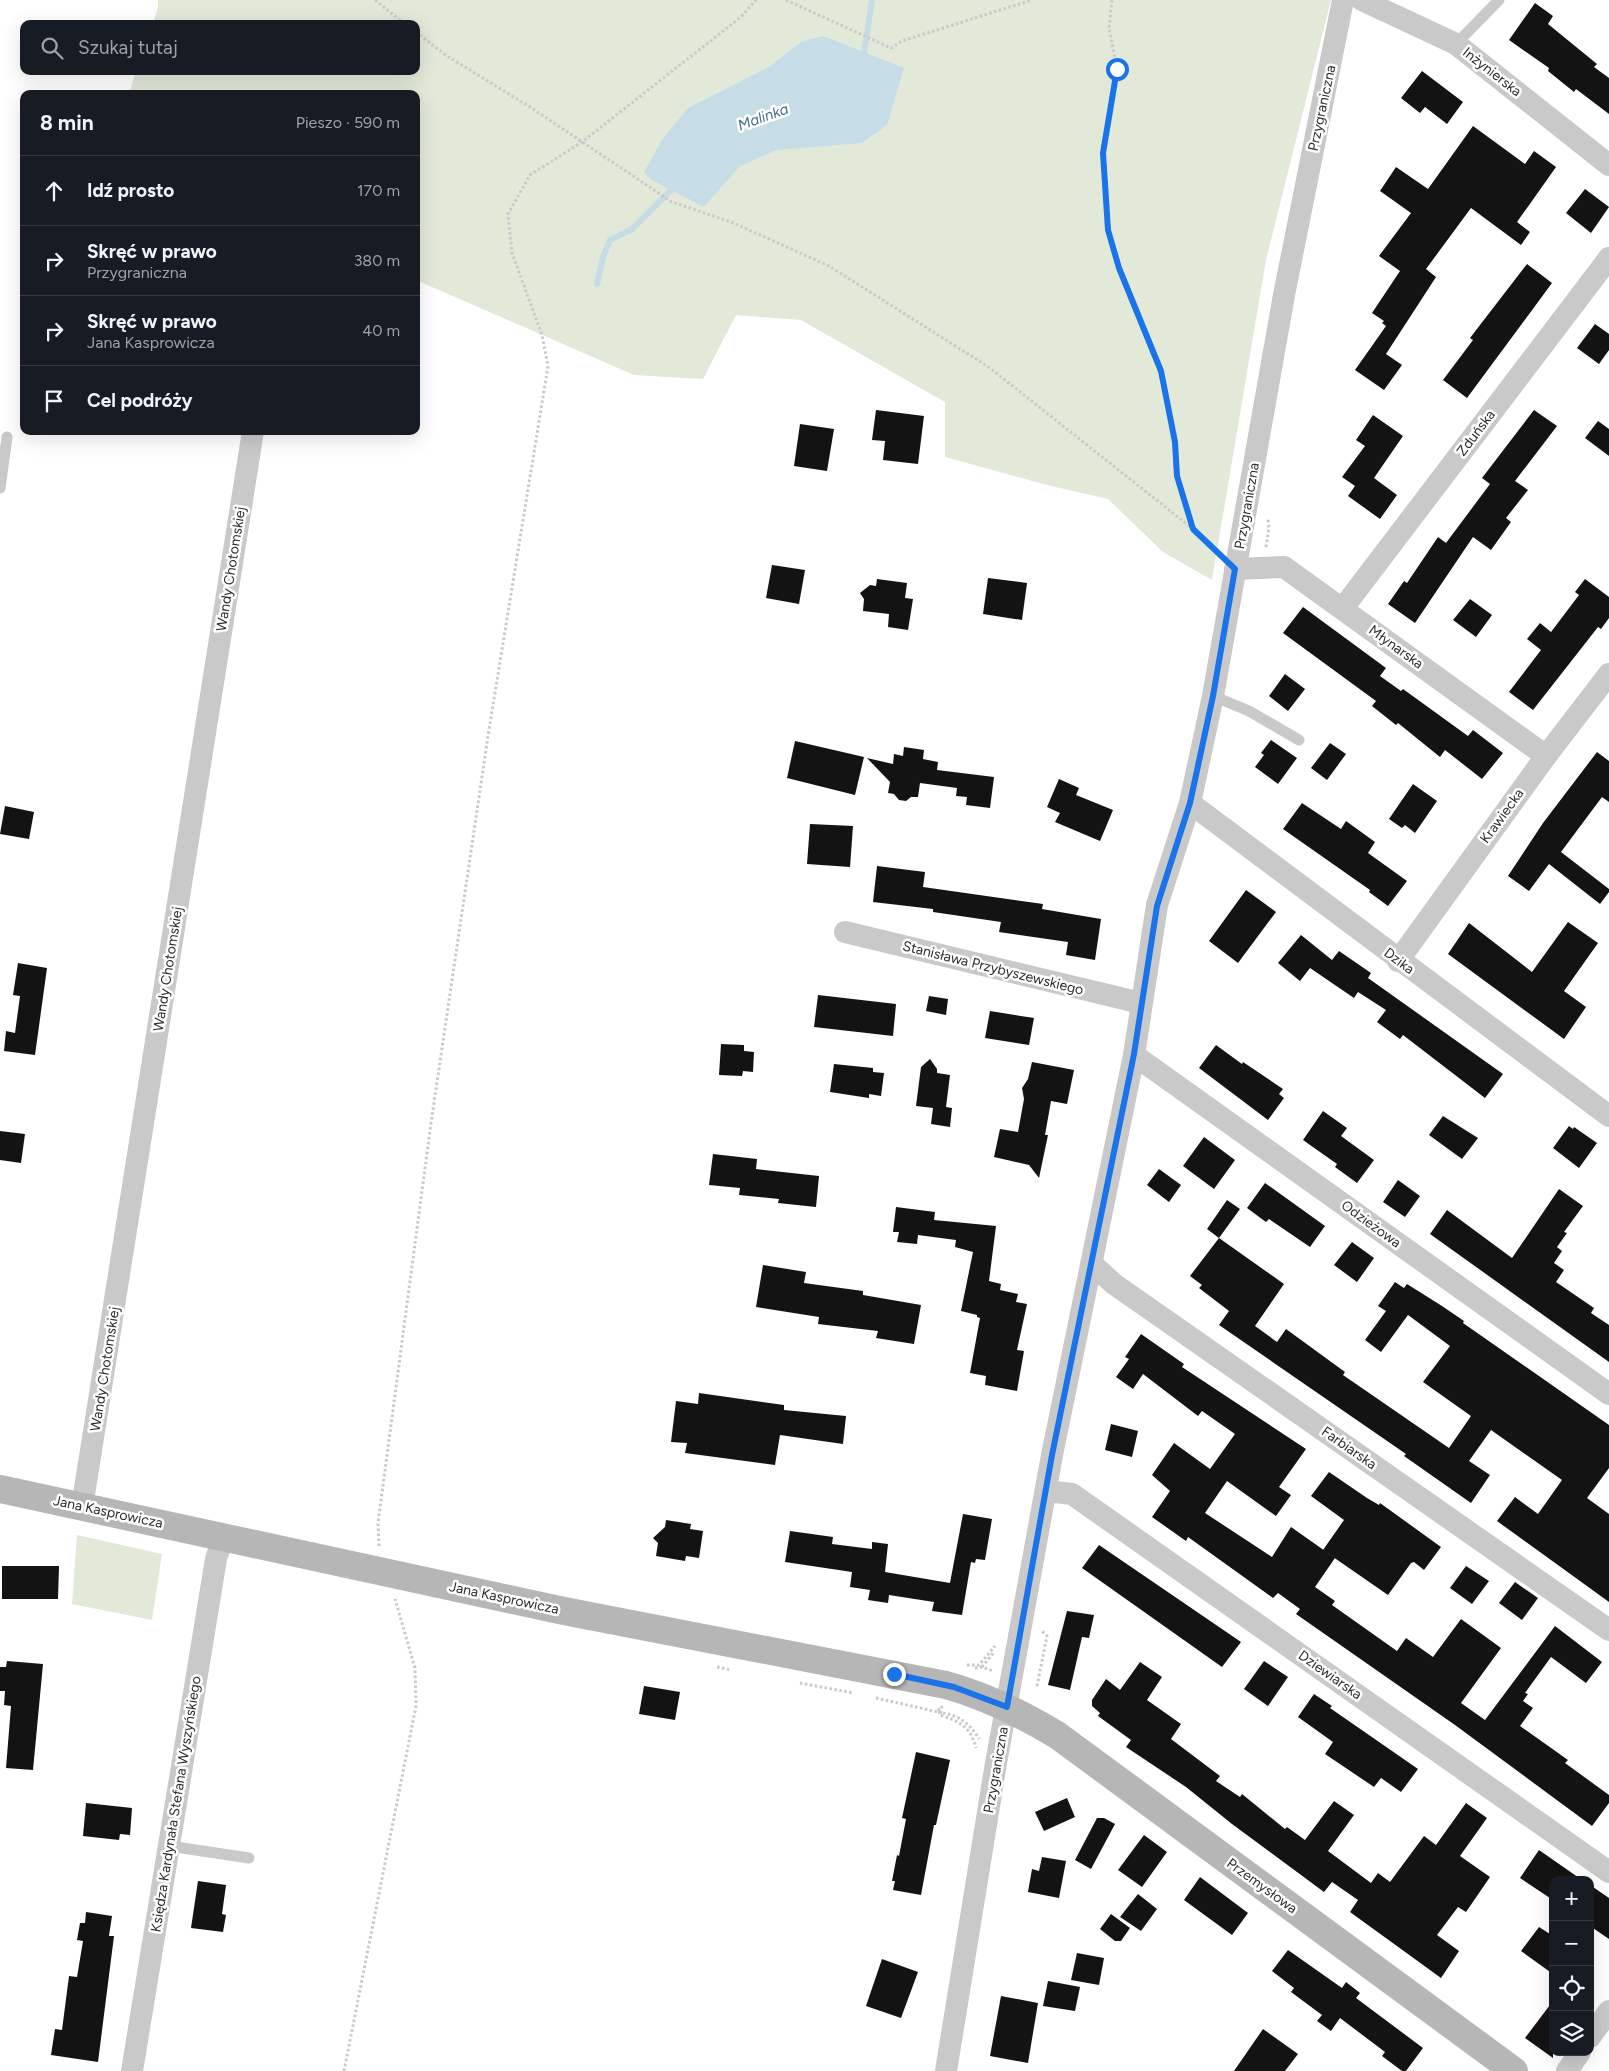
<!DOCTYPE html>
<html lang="pl">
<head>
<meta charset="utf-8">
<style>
  body { margin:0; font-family:Figtree,sans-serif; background:#242831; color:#f1f3f6 }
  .controls { position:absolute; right:15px; bottom:15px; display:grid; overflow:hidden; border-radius:10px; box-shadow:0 5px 20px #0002 }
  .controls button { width:45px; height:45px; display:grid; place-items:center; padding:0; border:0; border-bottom:1px solid #363941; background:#171b24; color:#f1f3f6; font:25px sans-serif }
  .stop { position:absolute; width:15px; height:15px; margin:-11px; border:4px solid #1a73e8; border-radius:50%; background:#fff }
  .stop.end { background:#1a73e8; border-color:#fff; box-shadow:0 1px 5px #0008 }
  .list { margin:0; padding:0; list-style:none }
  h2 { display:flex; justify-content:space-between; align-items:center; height:65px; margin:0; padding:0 20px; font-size:21px }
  h2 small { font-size:16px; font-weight:400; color:#9ea1a6 }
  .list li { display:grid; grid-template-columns:32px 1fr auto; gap:15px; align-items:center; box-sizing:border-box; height:70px; padding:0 20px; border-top:1px solid #363941 }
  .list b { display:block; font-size:19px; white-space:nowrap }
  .list p { margin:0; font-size:16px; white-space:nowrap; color:#9ea1a6 }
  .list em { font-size:16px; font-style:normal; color:#9ea1a6 }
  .icon { flex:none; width:28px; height:28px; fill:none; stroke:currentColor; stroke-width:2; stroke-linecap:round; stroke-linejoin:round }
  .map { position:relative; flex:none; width:1609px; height:2071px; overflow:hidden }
  .search { position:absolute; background:#171b24; box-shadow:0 5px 20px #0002; left:20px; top:20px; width:400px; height:55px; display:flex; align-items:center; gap:12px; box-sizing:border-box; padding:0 18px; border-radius:10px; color:#9ea1a6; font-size:19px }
  .panel { position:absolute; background:#171b24; box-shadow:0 5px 20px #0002; left:20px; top:90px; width:400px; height:345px; border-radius:10px }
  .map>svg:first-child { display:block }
</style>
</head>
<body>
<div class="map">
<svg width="1609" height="2071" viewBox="0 0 1609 2071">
  <rect width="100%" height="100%" fill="#fff"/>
  <g fill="#e2e9d9">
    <polygon points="158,0 1331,0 1266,260 1212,580 1163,552 1108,499 1047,485 945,457 945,402 801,320 736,315 703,379 634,375 416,280 416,94 129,94 136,71 416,71 416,24 153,24 158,7"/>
    <polygon points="77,1535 162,1554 152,1620 72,1604"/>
  </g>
  <polygon fill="#c6dde8" points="823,36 904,68 887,125 862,143 776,150 739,167 704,207 652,180 644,172 662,140 688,108 769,67 801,42"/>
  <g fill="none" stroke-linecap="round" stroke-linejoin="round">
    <g stroke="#c6dde8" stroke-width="6">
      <polyline points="863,60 872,0"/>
      <polyline points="597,284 603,257 610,240 632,229 676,185"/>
    </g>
  </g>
  <g fill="#131313">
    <polygon points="1535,3 1553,16 1548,24 1597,64 1594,67 1609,78 1609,114 1576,89 1574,92 1548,71 1549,68 1509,40"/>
    <polygon points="1422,71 1463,102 1447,124 1425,107 1420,113 1401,98"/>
    <polygon points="1473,126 1525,164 1534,151 1556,167 1517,222 1530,232 1521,245 1471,208 1426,269 1436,277 1386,354 1402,365 1384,390 1355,370 1386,326 1382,323 1384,321 1372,313 1400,271 1379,256 1411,213 1380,191 1396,167 1428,189"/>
    <polygon points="1585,189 1609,207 1591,233 1566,213"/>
    <polygon points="1527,264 1552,283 1467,398 1443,380 1473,340 1470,338"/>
    <polygon points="1595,324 1609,334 1609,350 1599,364 1577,348"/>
    <polygon points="876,410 924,416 918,464 883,460 885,441 872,440"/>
    <polygon points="1534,410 1557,426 1515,481 1528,490 1506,518 1511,522 1491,550 1473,537 1415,623 1388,604 1404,581 1407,583 1438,537 1446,543 1490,484 1482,478"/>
    <polygon points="1373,415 1403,436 1374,478 1397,495 1380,519 1348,496 1355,486 1342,477 1365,446 1356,440"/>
    <polygon points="1598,421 1609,429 1609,456 1585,438"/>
    <polygon points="800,424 834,429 827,471 794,466"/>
    <polygon points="772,565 805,570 799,604 766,598"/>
    <polygon points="988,578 1027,583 1022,620 983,614"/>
    <polygon points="877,579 907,583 905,598 913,599 908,630 888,627 889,614 863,611 864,599 860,593 870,585 876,586"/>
    <polygon points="1585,579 1609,597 1609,618 1601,629 1598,627 1533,710 1509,692 1541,650 1527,639 1540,623 1551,632 1579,595 1575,592"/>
    <polygon points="1470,599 1492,615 1476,637 1453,620"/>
    <polygon points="1303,607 1386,668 1380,676 1401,691 1403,689 1468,736 1473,730 1503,753 1482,779 1445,750 1440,757 1398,723 1396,725 1372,706 1376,701 1283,633"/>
    <polygon points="1285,674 1305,689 1288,711 1269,696"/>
    <polygon points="1271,740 1297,758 1278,784 1255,767 1264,755 1261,753"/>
    <polygon points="795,741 864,757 855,795 787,778"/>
    <polygon points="1330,743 1346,754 1327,780 1311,768"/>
    <polygon points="904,747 924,750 923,759 938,762 937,770 994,777 990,808 966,805 967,797 956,796 957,788 920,783 918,797 911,797 906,801 899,800 894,794 888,793 890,782 867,758 893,764 894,754 903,756"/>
    <polygon points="1597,752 1609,761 1609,802 1602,797 1561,852 1609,889 1609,892 1600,904 1549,864 1529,891 1508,876 1543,823"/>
    <polygon points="1059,779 1079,788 1076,795 1113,810 1100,841 1055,822 1060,813 1047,807"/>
    <polygon points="1413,784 1437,801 1415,833 1405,825 1402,828 1389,819"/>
    <polygon points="1302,803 1341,829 1346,821 1375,842 1368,853 1407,881 1388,906 1369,892 1370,890 1283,829"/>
    <polygon points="5,806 34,812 29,839 0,834"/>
    <polygon points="810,824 853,826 850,867 807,864"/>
    <polygon points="877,866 925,872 923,887 1043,904 1042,909 1101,919 1095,960 1066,955 1068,942 999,932 1001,922 933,912 933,909 873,902"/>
    <polygon points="1246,890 1276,912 1238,963 1209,941"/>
    <polygon points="1568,922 1598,943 1564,991 1586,1007 1564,1039 1448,954 1469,923 1532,972"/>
    <polygon points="1301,935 1332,960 1339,951 1371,973 1368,978 1503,1074 1485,1098 1403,1035 1400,1039 1377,1022 1386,1010 1358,992 1354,998 1310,968 1300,981 1278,963"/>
    <polygon points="18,963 47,968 35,1055 4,1051 6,1031 15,1033 20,996 13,995"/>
    <polygon points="818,995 896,1004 893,1036 814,1027"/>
    <polygon points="929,996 948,999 946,1015 926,1011"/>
    <polygon points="990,1011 1034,1018 1029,1045 985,1038"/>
    <polygon points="721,1044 744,1045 744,1051 754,1052 753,1072 743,1071 742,1076 719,1075"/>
    <polygon points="1216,1045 1242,1064 1243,1062 1283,1089 1279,1094 1284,1098 1268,1120 1199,1068"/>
    <polygon points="930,1059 937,1069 937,1073 950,1075 946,1107 952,1108 950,1127 931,1124 933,1108 916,1106 921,1067"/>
    <polygon points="1032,1062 1074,1070 1067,1104 1051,1101 1045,1135 1048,1135 1039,1178 1029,1165 994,1157 1000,1129 1018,1132 1024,1099 1022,1088 1028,1079"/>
    <polygon points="834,1064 873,1068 873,1072 884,1073 881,1096 869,1094 869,1098 830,1092"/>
    <polygon points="1323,1111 1347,1128 1341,1136 1374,1160 1357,1183 1335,1167 1337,1164 1303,1140"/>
    <polygon points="1443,1116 1478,1138 1462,1159 1429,1135"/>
    <polygon points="1569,1126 1573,1129 1574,1127 1597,1143 1579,1168 1553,1148"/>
    <polygon points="0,1131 25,1134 21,1163 0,1160"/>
    <polygon points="1204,1137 1235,1160 1214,1189 1183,1166"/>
    <polygon points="713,1154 757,1159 756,1169 819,1176 816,1207 778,1203 779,1199 739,1195 740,1188 709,1185"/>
    <polygon points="1159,1169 1181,1185 1169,1202 1147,1185"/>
    <polygon points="1398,1180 1420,1196 1405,1217 1383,1202"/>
    <polygon points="1265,1183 1325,1226 1310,1247 1269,1219 1266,1222 1247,1208"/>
    <polygon points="1559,1189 1583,1206 1564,1232 1567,1233 1557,1247 1562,1251 1554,1263 1564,1270 1556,1282 1594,1308 1591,1313 1609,1325 1609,1362 1430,1234 1447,1210 1512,1258"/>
    <polygon points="1227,1200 1240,1209 1219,1238 1284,1284 1255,1326 1277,1342 1286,1329 1345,1372 1343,1375 1449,1448 1471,1416 1423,1382 1450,1346 1408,1315 1381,1352 1365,1340 1386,1311 1378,1306 1395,1282 1404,1288 1407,1284 1442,1306 1464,1321 1463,1323 1609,1425 1609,1468 1587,1498 1609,1514 1609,1602 1497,1521 1515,1497 1538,1514 1562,1480 1491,1430 1469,1461 1490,1475 1471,1503 1404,1456 1406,1454 1219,1325 1229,1311 1199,1288 1202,1285 1190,1276 1219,1238 1207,1229"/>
    <polygon points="896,1207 935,1212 934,1220 996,1226 989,1281 1001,1284 1000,1290 1018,1294 1016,1302 1027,1304 1017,1350 1024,1351 1017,1391 985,1385 986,1376 970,1373 980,1318 977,1317 977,1315 961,1311 973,1252 955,1247 956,1240 918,1235 917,1244 897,1242 899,1232 893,1232"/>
    <polygon points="1352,1242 1374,1258 1357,1282 1334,1265"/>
    <polygon points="763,1265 806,1272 804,1283 863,1291 863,1295 921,1305 914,1344 876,1338 878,1331 818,1324 819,1317 756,1307"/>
    <polygon points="1141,1334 1184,1364 1182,1367 1306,1449 1279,1487 1291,1495 1276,1516 1227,1481 1205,1513 1272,1557 1291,1527 1335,1558 1315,1587 1335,1601 1332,1605 1397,1651 1406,1638 1433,1657 1461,1619 1501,1648 1461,1703 1485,1720 1555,1626 1602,1662 1586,1683 1551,1657 1525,1693 1528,1694 1523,1701 1533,1708 1520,1726 1568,1760 1565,1763 1609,1795 1609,1803 1592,1826 1455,1725 1296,1614 1300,1609 1278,1593 1273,1598 1188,1537 1186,1541 1152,1517 1170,1491 1152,1475 1174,1443 1210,1469 1235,1434 1202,1411 1198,1416 1143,1374 1133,1389 1116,1377 1129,1359 1125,1357"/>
    <polygon points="699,1393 784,1405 784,1410 846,1416 843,1444 780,1435 775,1465 685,1453 687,1443 671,1442 676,1401 698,1404"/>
    <polygon points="1111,1424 1138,1431 1132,1457 1105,1450"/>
    <polygon points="1329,1472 1367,1498 1379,1505 1380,1503 1441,1547 1424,1570 1414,1562 1411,1563 1388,1595 1323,1550 1344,1520 1311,1496"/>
    <polygon points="963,1514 992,1519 985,1560 976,1559 975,1563 971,1562 962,1615 932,1611 934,1602 889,1595 888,1603 868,1600 870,1590 850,1587 852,1572 785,1562 790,1531 833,1537 832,1544 872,1549 872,1542 888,1544 885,1572 950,1583"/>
    <polygon points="666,1520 691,1524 690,1529 703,1531 699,1558 686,1556 685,1561 656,1556 658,1543 653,1538 665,1527"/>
    <polygon points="1099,1545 1241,1642 1222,1667 1082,1568"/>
    <polygon points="2,1566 59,1566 58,1599 2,1599"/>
    <polygon points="1466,1566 1489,1581 1472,1604 1450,1588"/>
    <polygon points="1515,1582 1538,1598 1522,1620 1499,1603"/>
    <polygon points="1067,1611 1094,1615 1089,1638 1082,1637 1070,1690 1048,1685"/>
    <polygon points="7,1661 43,1664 33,1770 6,1768 11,1706 4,1705 5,1691 0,1691 0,1667 6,1667"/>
    <polygon points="1264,1661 1288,1677 1268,1706 1244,1689"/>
    <polygon points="1140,1662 1162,1677 1147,1700 1181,1724 1171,1739 1220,1776 1216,1781 1240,1797 1242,1794 1285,1829 1287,1827 1305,1840 1334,1801 1354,1815 1328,1851 1371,1883 1378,1873 1390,1882 1424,1836 1436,1845 1466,1803 1487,1818 1460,1856 1490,1877 1466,1912 1458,1907 1437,1935 1459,1951 1441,1978 1350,1912 1358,1900 1332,1882 1324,1892 1232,1824 1186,1787 1126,1747 1131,1740 1098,1716 1100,1713 1092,1706 1092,1700 1106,1679 1120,1690"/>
    <polygon points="644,1686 680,1692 675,1720 639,1714"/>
    <polygon points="1314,1694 1332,1706 1330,1708 1418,1769 1401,1792 1381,1778 1374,1787 1325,1754 1333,1742 1298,1717"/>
    <polygon points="916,1752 950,1760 936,1825 934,1825 921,1895 893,1890 895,1881 892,1881 897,1855 899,1856 906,1819 902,1818"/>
    <polygon points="1067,1798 1075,1817 1044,1831 1035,1812"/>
    <polygon points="86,1803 132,1808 130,1835 120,1834 119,1840 83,1836"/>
    <polygon points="1097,1818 1104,1818 1115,1824 1091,1869 1075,1860"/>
    <polygon points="1144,1835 1167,1852 1142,1887 1118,1870"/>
    <polygon points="1539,1850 1582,1880 1553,1880 1553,1900 1520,1878"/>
    <polygon points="1042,1857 1066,1861 1059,1898 1028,1892 1032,1869 1039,1871"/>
    <polygon points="1200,1877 1248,1913 1232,1935 1184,1900"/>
    <polygon points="198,1881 226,1885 222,1914 226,1915 223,1932 191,1928"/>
    <polygon points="1590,1885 1609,1898 1609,1939 1590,1926"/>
    <polygon points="1138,1894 1157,1909 1141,1931 1120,1917"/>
    <polygon points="86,1912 112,1916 109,1936 114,1936 98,2062 51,2055 55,2029 62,2030 69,1976 77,1977 83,1941 77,1940 80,1923 85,1923"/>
    <polygon points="1111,1914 1130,1928 1121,1941 1115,1941 1100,1929"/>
    <polygon points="1539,1927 1553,1936 1553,1974 1521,1951"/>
    <polygon points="1288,1950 1342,1988 1346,1982 1360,1993 1356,1998 1423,2048 1406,2071 1402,2071 1382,2056 1385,2052 1340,2018 1331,2031 1317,2021 1322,2015 1291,1992 1294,1988 1272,1971"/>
    <polygon points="1077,1953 1104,1958 1099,1985 1071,1980"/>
    <polygon points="882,1959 918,1972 901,2018 866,2006"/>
    <polygon points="1048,1981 1080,1987 1075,2011 1043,2006"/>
    <polygon points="1001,1996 1038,2003 1028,2063 990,2056"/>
    <polygon points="1553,2001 1553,2058 1525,2038"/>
    <polygon points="1263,2029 1298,2054 1285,2071 1234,2071"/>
  </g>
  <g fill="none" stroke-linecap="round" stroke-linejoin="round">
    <g stroke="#c9c9c9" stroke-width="3" stroke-dasharray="2.5 2.5" stroke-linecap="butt">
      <polyline points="375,0 405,24"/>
      <polyline points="786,0 891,48 902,41 1032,0"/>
      <polyline points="1112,0 1109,28 1117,69 1103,153 1108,230 1119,268 1161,371 1175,442 1177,476 1193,528"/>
      <polyline points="416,32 447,56 530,107 672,202 731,222 829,266 990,368 1193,529 1217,551"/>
      <polyline points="1266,547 1269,528 1268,519"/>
      <polyline points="379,1546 378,1523 431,1123 488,736 548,366 542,335 512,253 508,214 530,175 582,142 741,17 756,0"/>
      <polyline points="967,1665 979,1665 995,1646"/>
      <polyline points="717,1667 731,1670"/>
      <polyline points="982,1667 994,1652"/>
      <polyline points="975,1668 982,1667 993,1671"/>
      <polyline points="800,1683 853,1693"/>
      <polyline points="1037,1686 1047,1636 1041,1630"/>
      <polyline points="876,1698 938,1712 940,1706"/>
      <path d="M942 1706 940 1715C959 1721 971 1727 976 1748"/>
      <path d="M938 1712C958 1715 969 1722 979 1739"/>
      <polyline points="344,2071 416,1706 415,1668 395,1599"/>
    </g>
    <g stroke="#c9c9c9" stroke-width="11">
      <polyline points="1456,44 1499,0"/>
      <polyline points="0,488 7,437"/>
      <polyline points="1213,696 1249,711 1299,740"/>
      <polyline points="169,1846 249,1858"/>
    </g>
    <g stroke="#c9c9c9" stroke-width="22">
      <polyline points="1362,0 1456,44 1609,165"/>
      <polyline points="1235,569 1284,567 1546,756"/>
      <polyline points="1343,608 1609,258"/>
      <polyline points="1190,803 1609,1116"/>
      <polyline points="845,932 1141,1003"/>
      <polyline points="1398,961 1546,756 1609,674"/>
      <polyline points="1134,1055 1609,1394"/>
      <polyline points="1092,1264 1114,1284 1609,1630"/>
      <polyline points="1046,1491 1072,1494 1609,1872"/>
      <polyline points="82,1507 253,431"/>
      <polyline points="1590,2037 1609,2011"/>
      <polyline points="132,2071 216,1559 223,1537"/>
      <polyline points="946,2071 996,1763 1052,1455 1134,1055 1157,905 1190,803 1213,696 1284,295 1343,0"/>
      <polyline points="1567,2071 1580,2052"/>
    </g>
    <path stroke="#b6b6b6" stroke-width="28" d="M0 1489 564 1611 946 1685C986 1696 1022 1714 1057 1735L1514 2071"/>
  </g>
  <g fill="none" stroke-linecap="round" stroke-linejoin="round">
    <polyline stroke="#1a73e8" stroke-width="6" points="894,1674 954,1687 1007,1707 1052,1455 1134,1054 1157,906 1190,803 1213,696 1235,569 1193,529 1177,476 1175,442 1161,371 1119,268 1108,230 1103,153 1117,69"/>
  </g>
  <g text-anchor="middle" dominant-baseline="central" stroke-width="5" stroke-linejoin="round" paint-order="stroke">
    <g font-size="14" fill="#2c2c2c" stroke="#fff">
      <text transform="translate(1492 72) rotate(38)">Inżynierska</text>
      <text transform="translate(1322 108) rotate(-78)">Przygraniczna</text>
      <text transform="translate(1476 433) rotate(-53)">Zduńska</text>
      <text transform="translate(1247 506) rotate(-80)">Przygraniczna</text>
      <text transform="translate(231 569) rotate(-81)">Wandy Chotomskiej</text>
      <text transform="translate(1396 647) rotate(36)">Młynarska</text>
      <text transform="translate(1502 816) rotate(-54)">Krawiecka</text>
      <text transform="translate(1399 961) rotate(37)">Dzika</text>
      <text transform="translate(993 968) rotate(14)">Stanisława Przybyszewskiego</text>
      <text transform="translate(168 969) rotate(-81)">Wandy Chotomskiej</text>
      <text transform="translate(1371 1224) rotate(36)">Odzieżowa</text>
      <text transform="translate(105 1369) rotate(-81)">Wandy Chotomskiej</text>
      <text transform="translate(1349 1448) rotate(35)">Farbiarska</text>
      <text transform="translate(108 1512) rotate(12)">Jana Kasprowicza</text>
      <text transform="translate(504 1598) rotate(12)">Jana Kasprowicza</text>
      <text transform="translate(1330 1675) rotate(35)">Dziewiarska</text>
      <text transform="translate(996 1770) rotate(-80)">Przygraniczna</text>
      <text transform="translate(176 1804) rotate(-81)">Księdza Kardynała Stefana Wyszyńskiego</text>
      <text transform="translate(1262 1886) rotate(36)">Przemysłowa</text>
    </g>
    <g font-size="15" font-style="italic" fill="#3f7088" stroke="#fff">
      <text transform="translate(763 117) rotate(-20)">Malinka</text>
    </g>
  </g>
</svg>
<div class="controls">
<button>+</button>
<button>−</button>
<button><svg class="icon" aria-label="locate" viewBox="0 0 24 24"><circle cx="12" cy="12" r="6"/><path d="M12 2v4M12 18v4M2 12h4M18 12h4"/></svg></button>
<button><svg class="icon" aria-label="layers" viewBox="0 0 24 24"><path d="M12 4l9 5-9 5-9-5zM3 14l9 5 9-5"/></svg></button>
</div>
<div class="stop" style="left:1117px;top:69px"></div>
<div class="stop end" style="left:894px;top:1674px"></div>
<div class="search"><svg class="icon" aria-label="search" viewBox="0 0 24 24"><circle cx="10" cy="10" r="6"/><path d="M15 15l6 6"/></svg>Szukaj tutaj</div>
<section class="panel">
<h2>8 min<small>Pieszo · 590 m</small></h2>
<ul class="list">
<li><svg class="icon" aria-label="ahead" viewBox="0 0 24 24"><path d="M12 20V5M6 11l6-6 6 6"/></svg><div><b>Idź prosto</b></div><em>170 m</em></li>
<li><svg class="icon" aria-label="right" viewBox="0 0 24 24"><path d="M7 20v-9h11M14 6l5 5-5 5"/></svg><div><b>Skręć w prawo</b><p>Przygraniczna</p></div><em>380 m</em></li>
<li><svg class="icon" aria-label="right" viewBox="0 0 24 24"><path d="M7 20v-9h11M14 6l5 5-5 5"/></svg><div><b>Skręć w prawo</b><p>Jana Kasprowicza</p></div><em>40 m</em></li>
<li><svg class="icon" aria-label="arrive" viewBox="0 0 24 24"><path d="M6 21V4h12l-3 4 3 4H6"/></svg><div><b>Cel podróży</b></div></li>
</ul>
</section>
</div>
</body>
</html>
